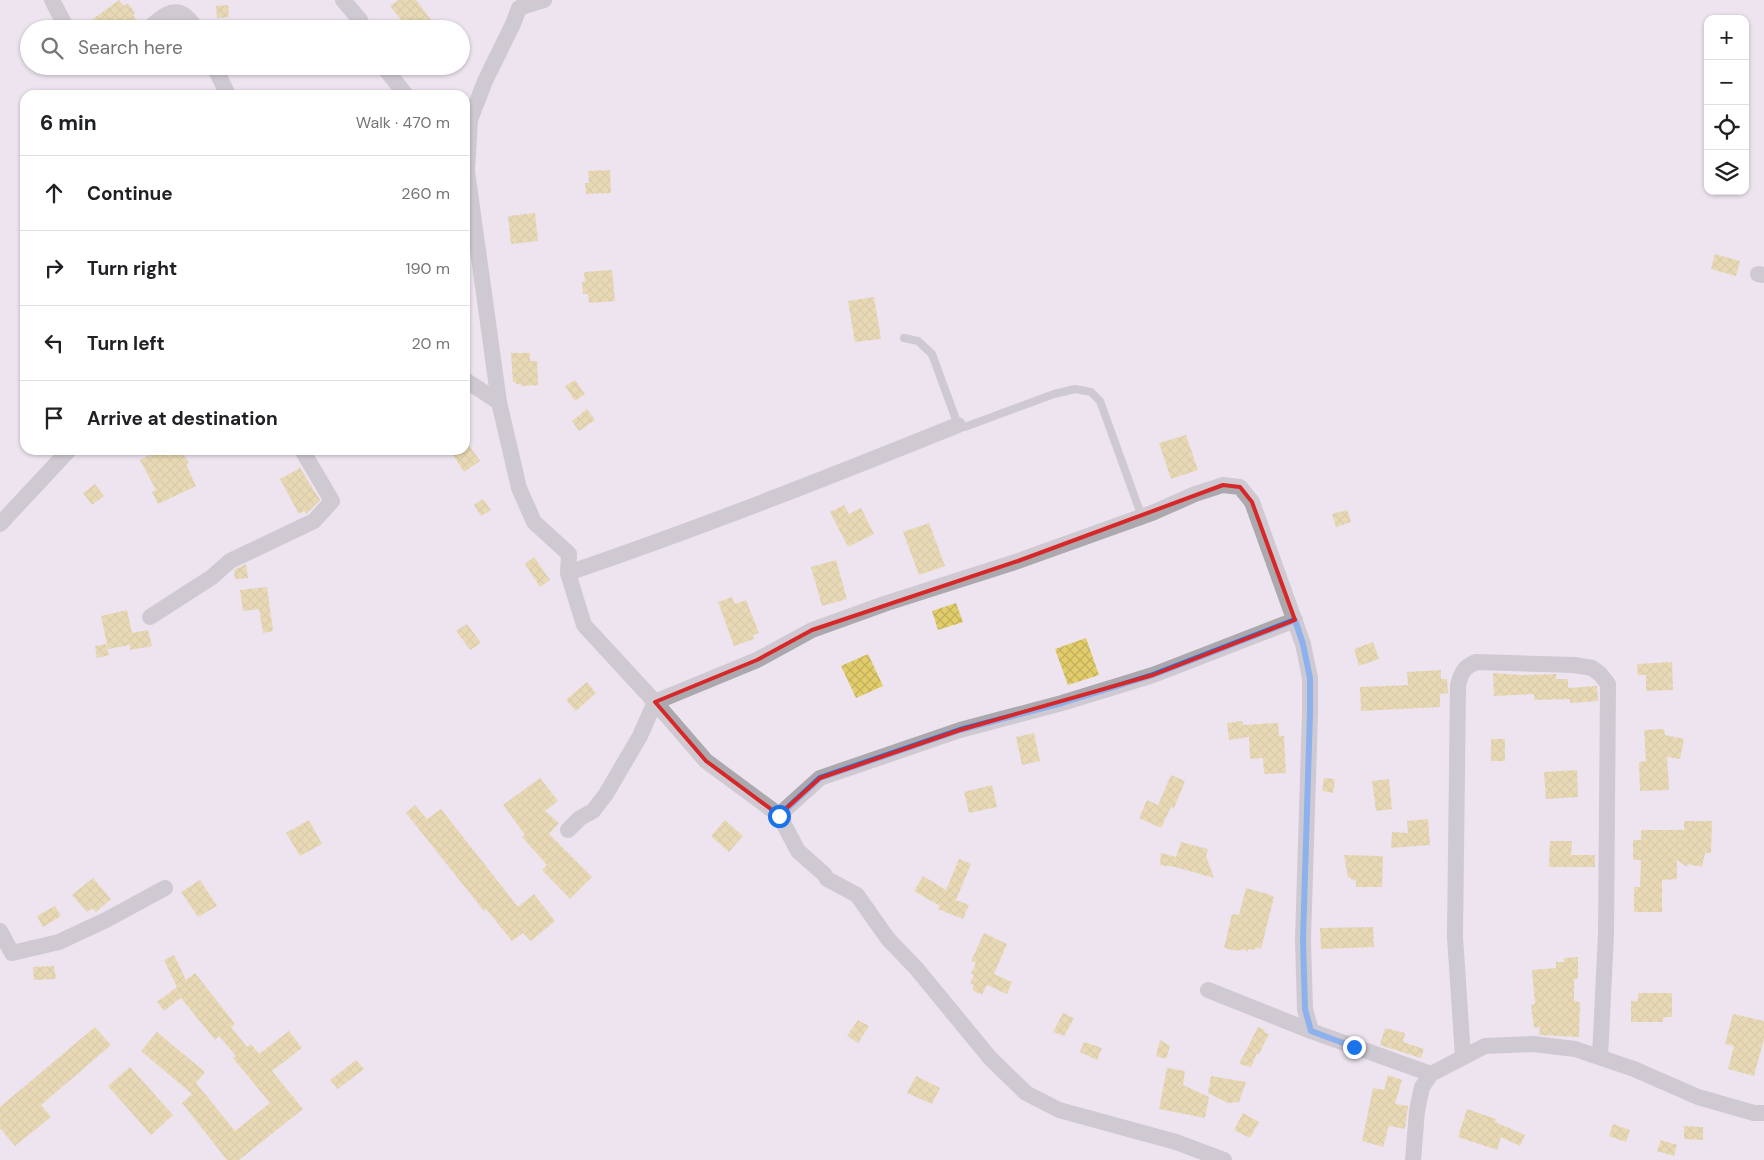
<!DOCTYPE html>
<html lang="en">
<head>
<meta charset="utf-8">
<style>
  body { margin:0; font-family:"DM Sans",sans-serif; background:#f6f6f6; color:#202124 }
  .controls { position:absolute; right:15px; top:15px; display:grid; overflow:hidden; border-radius:10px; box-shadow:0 1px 4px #0004 }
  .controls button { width:45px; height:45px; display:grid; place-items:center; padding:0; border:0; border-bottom:1px solid #e0e0e0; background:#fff; color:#202124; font:25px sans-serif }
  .stop { position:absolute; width:15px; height:15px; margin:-11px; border:4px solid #1a73e8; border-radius:50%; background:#fff }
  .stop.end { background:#1a73e8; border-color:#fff; box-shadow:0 1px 5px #0008 }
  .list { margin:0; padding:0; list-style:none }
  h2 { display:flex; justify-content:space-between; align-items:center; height:65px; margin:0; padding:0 20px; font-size:21px }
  h2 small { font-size:16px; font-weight:400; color:#757577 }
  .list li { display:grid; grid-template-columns:32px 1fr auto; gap:15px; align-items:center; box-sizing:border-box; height:75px; padding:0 20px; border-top:1px solid #e0e0e0 }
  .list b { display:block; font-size:19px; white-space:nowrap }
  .list em { font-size:16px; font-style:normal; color:#757577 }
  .icon { flex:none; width:28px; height:28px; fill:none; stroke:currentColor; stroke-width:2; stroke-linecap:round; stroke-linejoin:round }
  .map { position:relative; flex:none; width:1764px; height:1160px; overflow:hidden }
  .search { position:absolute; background:#fff; box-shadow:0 1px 4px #0004; left:20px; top:20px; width:450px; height:55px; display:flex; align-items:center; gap:12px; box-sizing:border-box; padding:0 18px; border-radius:28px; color:#757577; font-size:19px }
  .panel { position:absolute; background:#fff; box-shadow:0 1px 4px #0004; left:20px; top:90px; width:450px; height:365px; border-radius:15px }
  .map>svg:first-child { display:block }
</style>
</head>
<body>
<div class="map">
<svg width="1764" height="1160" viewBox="0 0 1764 1160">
  <defs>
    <pattern id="building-cross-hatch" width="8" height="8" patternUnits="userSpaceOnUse" patternTransform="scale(1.25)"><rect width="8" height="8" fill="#e2cd6b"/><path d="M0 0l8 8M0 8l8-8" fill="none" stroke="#c1af5c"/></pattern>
  </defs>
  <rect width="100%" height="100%" fill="#ede4f0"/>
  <g fill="url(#building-cross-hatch)">
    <polygon points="119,0 124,6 128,3 135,13 133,15 140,24 133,29 79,29"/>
    <polygon points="399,0 416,0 438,29 392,29 402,21 390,6"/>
    <polygon points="228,5 229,17 217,18 216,6"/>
    <polygon points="610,170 611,193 586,194 585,183 589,183 588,171"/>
    <polygon points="535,213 538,241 511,244 508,216"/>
    <polygon points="1715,254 1740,261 1736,276 1711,269"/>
    <polygon points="612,270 615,301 589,303 588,294 583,294 582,282 585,282 584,272"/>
    <polygon points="874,297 881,339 855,342 848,301"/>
    <polygon points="511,353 530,353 530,361 537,361 538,385 521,386 521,384 516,384 516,382 513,382"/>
    <polygon points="575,380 585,394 575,401 565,386"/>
    <polygon points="587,409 595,420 579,431 572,421"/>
    <polygon points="1186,435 1198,470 1171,479 1159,443"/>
    <polygon points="469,445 480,461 464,472 453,455 461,450 465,450 465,447"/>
    <polygon points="159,450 181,450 189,463 186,464 196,486 158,504 152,492 156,490 140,460"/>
    <polygon points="300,468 320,500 306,514 304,511 299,514 280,479"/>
    <polygon points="95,484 104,496 92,505 83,493"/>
    <polygon points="483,499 491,510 481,516 474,505"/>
    <polygon points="844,505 849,514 861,508 874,534 848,547 830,512"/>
    <polygon points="1347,510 1351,522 1336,527 1332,514"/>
    <polygon points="929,523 945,566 919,575 903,532"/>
    <polygon points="534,557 550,580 540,587 525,564"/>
    <polygon points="836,560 847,599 822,606 811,567"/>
    <polygon points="246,564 248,578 235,579 234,570"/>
    <polygon points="267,587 273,631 263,633 259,609 243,611 240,590"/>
    <polygon points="732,597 735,604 746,600 759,633 753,635 754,639 734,646 718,602"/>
    <polygon points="956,603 963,622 938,630 932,611"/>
    <polygon points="127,610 132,633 148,630 152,646 130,650 130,645 108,649 101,616"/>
    <polygon points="467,624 481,643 470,650 456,631"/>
    <polygon points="1086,638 1099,675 1068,685 1055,649"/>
    <polygon points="1373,642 1379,659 1359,666 1354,649"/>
    <polygon points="106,644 109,655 97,658 95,646"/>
    <polygon points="868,654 883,686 856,698 841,666"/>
    <polygon points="1672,662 1673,690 1646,691 1646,675 1638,675 1637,664"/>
    <polygon points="1441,670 1441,679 1447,679 1448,691 1448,693 1440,694 1440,707 1361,711 1360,687 1408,685 1407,672"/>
    <polygon points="1493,673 1522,675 1556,674 1556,679 1568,679 1568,688 1597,686 1598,701 1570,703 1570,699 1534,700 1534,694 1494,696"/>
    <polygon points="587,682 596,693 576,711 566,700"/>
    <polygon points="1242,721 1243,725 1278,723 1279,736 1284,736 1286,773 1264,774 1263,758 1250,759 1249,737 1229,740 1227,723"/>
    <polygon points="1664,729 1665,735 1684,739 1680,759 1667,757 1669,790 1640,791 1639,762 1646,761 1644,730"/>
    <polygon points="1034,733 1040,761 1022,765 1016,737"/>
    <rect x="1491" y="739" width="14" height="22"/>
    <polygon points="1577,770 1578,797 1546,799 1544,772"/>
    <polygon points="1171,775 1185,781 1174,808 1171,807 1161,828 1139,818 1147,800 1158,805"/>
    <polygon points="540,778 558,801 545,811 559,823 549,834 592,877 570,899 542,870 547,865 522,837 525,835 503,805"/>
    <polygon points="1324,778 1335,779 1333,793 1322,791"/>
    <polygon points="1389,779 1392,809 1376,811 1372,781"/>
    <polygon points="992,785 997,807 969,813 964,792"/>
    <polygon points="415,805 427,819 441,809 518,907 534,894 555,921 531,941 523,933 512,941 486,909 484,911 406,813"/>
    <polygon points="1428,819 1430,845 1391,848 1392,832 1408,833 1407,821"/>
    <polygon points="309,820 322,844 300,856 286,833"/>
    <polygon points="725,820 743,836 729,852 711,836"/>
    <polygon points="1684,821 1712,821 1711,853 1705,853 1702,867 1688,864 1687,867 1677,860 1677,879 1662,880 1662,912 1634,912 1634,887 1640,887 1641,860 1633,860 1633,840 1641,840 1641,830 1684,830"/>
    <polygon points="1550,841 1572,841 1571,855 1595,855 1595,867 1549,867"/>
    <polygon points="1181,842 1208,849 1206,856 1214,878 1175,867 1160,865 1161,853 1176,857"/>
    <polygon points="1344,855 1383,856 1382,887 1356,887 1356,881 1348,877"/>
    <polygon points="959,859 971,864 956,900 969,905 963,919 938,909 940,906 914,891 923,876 946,890"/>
    <polygon points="93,878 111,899 96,912 92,908 87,912 72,895"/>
    <polygon points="200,880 217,906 198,917 181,892"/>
    <polygon points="1246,888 1268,894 1274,897 1261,949 1256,947 1255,950 1248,949 1248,952 1243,949 1237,951 1224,948 1232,914 1239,915"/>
    <polygon points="55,906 61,916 43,927 37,916"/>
    <polygon points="1373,927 1374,947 1321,949 1320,928"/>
    <polygon points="984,933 1007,944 994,974 1012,982 1007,994 987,985 982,995 972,990 974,985 970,983 974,975 971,973 976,963 971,961"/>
    <polygon points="174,955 186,980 195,973 235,1024 231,1027 247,1047 251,1044 259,1054 289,1031 302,1048 272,1071 303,1109 239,1160 227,1160 182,1103 192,1094 141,1051 157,1032 205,1072 196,1083 235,1131 270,1103 233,1058 236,1056 219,1036 215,1040 181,998 164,1011 157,1002 177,987 164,960"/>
    <polygon points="1578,957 1578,978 1574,980 1574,1001 1580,1002 1579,1037 1539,1035 1540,1027 1534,1028 1531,1005 1535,1004 1532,970 1556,968 1556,962 1564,962 1564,958"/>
    <polygon points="54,966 56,979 34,980 33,967"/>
    <polygon points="1638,993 1672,993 1672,1017 1663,1017 1663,1022 1631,1022 1631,1001 1638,1001"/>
    <polygon points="1063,1013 1074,1018 1064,1036 1053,1032"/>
    <polygon points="1733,1014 1764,1021 1764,1039 1754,1076 1728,1069 1734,1046 1725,1044"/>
    <polygon points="858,1020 869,1026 858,1043 847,1036"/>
    <polygon points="95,1027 111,1045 41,1105 51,1117 15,1146 0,1128 0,1107"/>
    <polygon points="1258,1027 1265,1030 1264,1032 1269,1034 1259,1054 1257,1053 1251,1067 1239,1064"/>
    <polygon points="1385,1028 1405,1033 1403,1042 1424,1049 1421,1058 1380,1045"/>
    <polygon points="1160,1040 1170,1046 1166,1059 1156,1056"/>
    <polygon points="1084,1042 1102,1048 1097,1060 1080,1052"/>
    <polygon points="356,1060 364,1069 338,1089 330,1080"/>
    <polygon points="130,1067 173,1115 151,1135 108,1086"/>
    <polygon points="1167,1068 1185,1071 1183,1085 1209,1097 1205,1118 1159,1109"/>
    <polygon points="1388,1075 1402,1080 1395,1104 1408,1106 1405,1129 1389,1126 1383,1147 1362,1141 1373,1088 1384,1090"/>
    <polygon points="916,1076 940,1088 932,1104 907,1093"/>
    <polygon points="1211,1076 1246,1082 1239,1102 1228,1103 1208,1093"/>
    <polygon points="1467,1109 1496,1119 1495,1122 1525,1135 1520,1146 1501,1137 1497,1150 1458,1137"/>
    <polygon points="1243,1113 1259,1122 1250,1138 1234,1130"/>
    <polygon points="1613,1124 1630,1130 1626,1142 1609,1136"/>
    <polygon points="1684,1126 1703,1127 1703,1140 1684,1139"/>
    <polygon points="1661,1140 1677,1145 1674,1156 1657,1151"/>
  </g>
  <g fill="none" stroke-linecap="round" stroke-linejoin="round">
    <polyline stroke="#aca9ae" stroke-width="8" points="904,338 918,341 932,354 958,425 965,427 1054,394 1075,389 1091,392 1100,401 1142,517"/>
    <g stroke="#aca9ae" stroke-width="16">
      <polyline points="52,0 67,29"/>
      <polyline points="343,0 360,20 363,29"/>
      <polyline points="544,0 519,8 513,24 485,81 470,120 467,171 499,402 519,488 534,522 569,554 568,573 584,625 655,702 706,761 779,815 798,851 824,874 827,879 857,895 888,939 916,968 990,1058 1026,1093 1059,1110 1176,1142 1224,1160"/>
      <path d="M148 29C167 12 180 2 196 29"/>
      <polyline points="214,66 228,95"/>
      <polyline points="383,66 406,95"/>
      <polyline points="1758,274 1764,275"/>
      <polyline points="465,380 499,402"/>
      <polyline points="0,524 69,450"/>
      <path d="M568 573C700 528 829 477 958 425"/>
      <polyline points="150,617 212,577 230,561 314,521 332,501 302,450"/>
      <polyline points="779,815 820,778 960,730 1062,703 1153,675 1295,620"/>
      <polyline points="568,830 580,818 593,811 606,794 640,736 655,702 757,660 812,630 887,603 1018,561 1152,513 1195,494 1223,485 1240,487 1252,502 1303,644 1310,678 1310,712 1303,940 1305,1009 1311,1031"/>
      <polyline points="0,931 12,953 59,942 106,920 165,888"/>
      <polyline points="1208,990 1311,1031 1431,1074"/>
      <path d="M1463 1057 1455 937 1458 685C1461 673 1464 667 1476 662L1574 665 1592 668 1600 674 1608 684 1606 934 1600 1057"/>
      <polyline points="1413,1160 1417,1111 1422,1087 1431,1074 1485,1046 1534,1044 1575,1049 1634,1069 1698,1097 1754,1113 1764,1113"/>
    </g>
  </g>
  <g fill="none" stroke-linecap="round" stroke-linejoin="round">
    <polyline stroke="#1a73e8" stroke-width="6" points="779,816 820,778 960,730 1062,703 1153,675 1295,620 1303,644 1310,678 1310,712 1303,940 1305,1009 1311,1031 1354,1047"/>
  </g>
  <path d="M0 0H1764V1160H0ZM1223 485 1240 487 1252 502 1295 620 1153 675 960 730 820 778 779 815 706 761 655 702 757 660 812 630 1018 561Z" fill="#ede4f0" fill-opacity=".55" fill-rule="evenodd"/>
  <path fill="none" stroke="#d62828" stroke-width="4" stroke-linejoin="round" d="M1223 485 1240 487 1252 502 1295 620 1153 675 960 730 820 778 779 815 706 761 655 702 757 660 812 630 1018 561Z"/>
</svg>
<div class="controls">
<button>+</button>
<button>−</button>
<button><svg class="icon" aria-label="locate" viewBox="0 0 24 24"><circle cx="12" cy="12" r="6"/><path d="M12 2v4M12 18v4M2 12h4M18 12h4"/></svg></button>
<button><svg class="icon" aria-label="layers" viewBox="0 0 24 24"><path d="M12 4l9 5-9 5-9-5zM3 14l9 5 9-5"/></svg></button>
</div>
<div class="stop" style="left:779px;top:816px"></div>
<div class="stop end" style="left:1354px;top:1047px"></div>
<div class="search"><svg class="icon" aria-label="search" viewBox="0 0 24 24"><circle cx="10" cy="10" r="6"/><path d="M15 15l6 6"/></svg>Search here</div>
<section class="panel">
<h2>6 min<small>Walk · 470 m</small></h2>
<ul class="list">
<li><svg class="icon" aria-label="ahead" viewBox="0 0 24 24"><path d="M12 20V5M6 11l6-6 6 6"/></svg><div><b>Continue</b></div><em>260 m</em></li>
<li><svg class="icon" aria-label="right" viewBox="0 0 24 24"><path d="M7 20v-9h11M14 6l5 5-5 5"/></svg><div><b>Turn right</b></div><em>190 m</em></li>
<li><svg class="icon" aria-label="left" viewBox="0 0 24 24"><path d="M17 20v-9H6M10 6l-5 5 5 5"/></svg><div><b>Turn left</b></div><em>20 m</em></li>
<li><svg class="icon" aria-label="arrive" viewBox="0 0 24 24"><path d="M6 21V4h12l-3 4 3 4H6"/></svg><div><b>Arrive at destination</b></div></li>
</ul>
</section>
</div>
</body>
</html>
